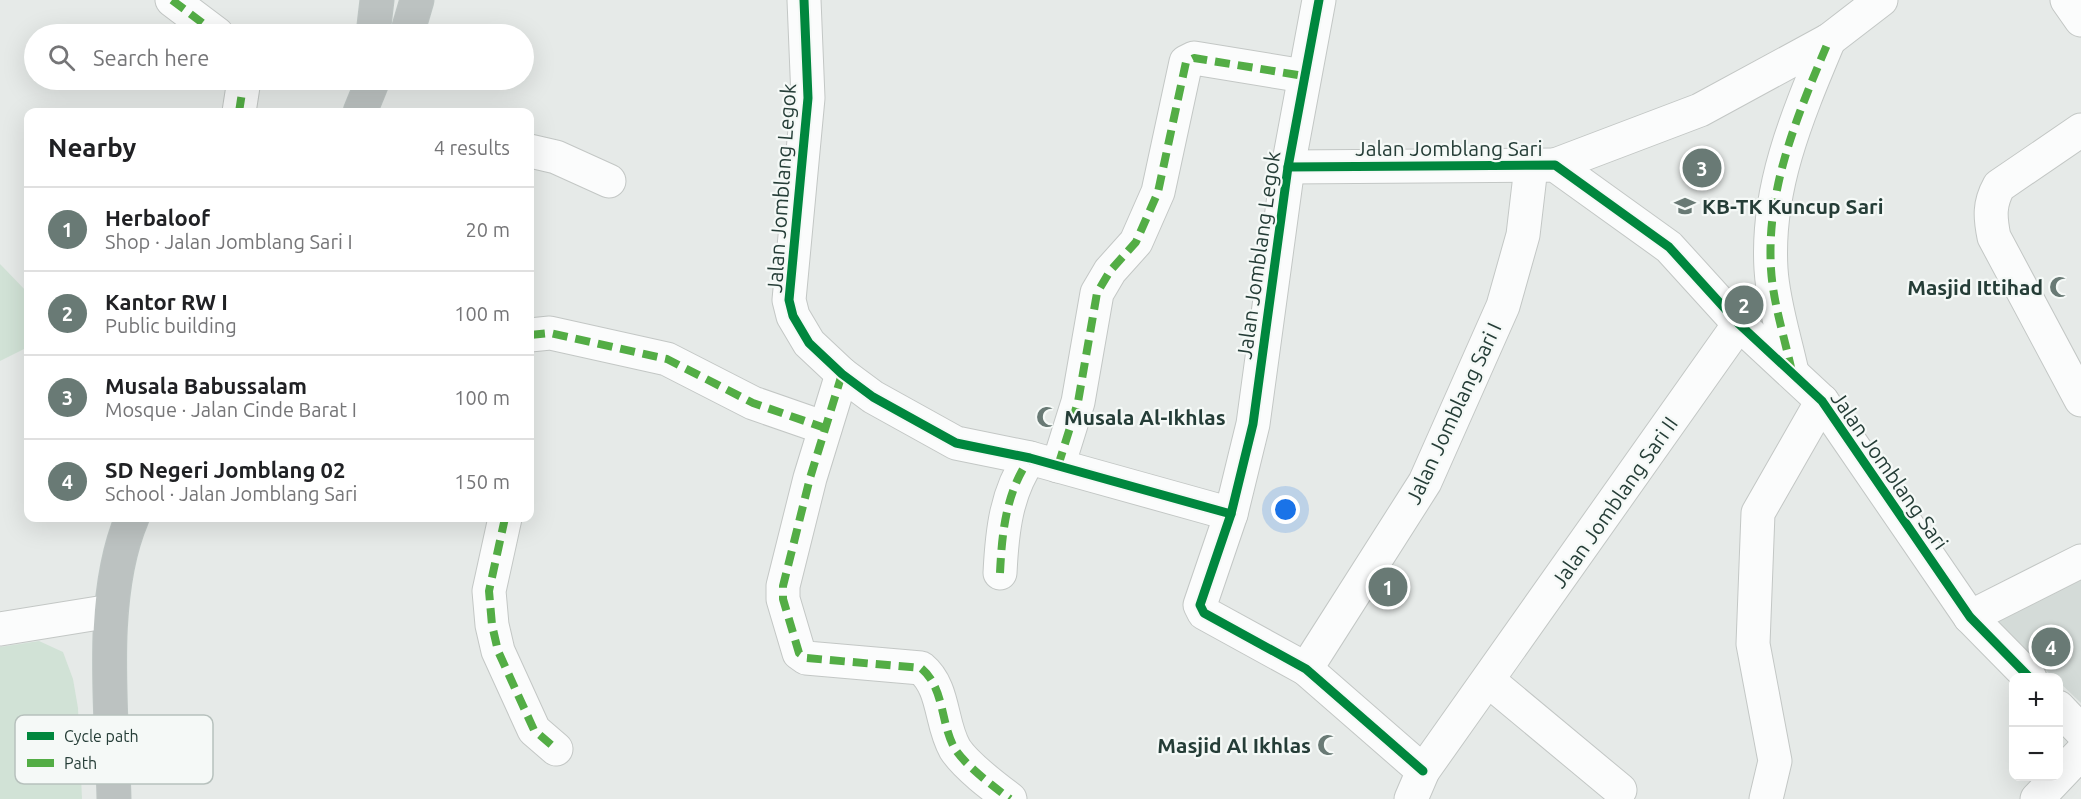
<!DOCTYPE html>
<html lang="en">
<head>
<meta charset="utf-8">
<style>
  body { margin:0; font-family:Ubuntu,sans-serif; background:#f2f2f2; color:#202124 }
  .controls { position:absolute; right:18px; bottom:18px; display:grid; overflow:hidden; border-radius:12px; box-shadow:0 6px 24px #0002 }
  .controls button { width:54px; height:54px; display:grid; place-items:center; padding:0; border:0; border-bottom:2px solid #e0e0e0; background:#fff; color:#202124; font:30px sans-serif }
  .you { position:absolute; left:1286px; top:510px; width:21px; height:21px; margin:-15px; border:4px solid #fff; border-radius:50%; background:#1a73e8; box-shadow:0 0 0 9px #1a73e833 }
  .badge { display:grid; place-items:center; width:39px; height:39px; border-radius:50%; background:#697a75; color:#fff; font-size:20px; font-weight:700 }
  .pin { position:absolute; translate:-50% -50%; border:3px solid #fff; box-shadow:0 2px 6px #0006 }
  .list { margin:0; padding:0; list-style:none }
  h2 { display:flex; justify-content:space-between; align-items:center; height:78px; margin:0; padding:0 24px; font-size:26px }
  h2 small { font-size:20px; font-weight:400; color:#757577 }
  .list li { display:grid; grid-template-columns:39px 1fr auto; gap:18px; align-items:center; box-sizing:border-box; height:84px; padding:0 24px; border-top:2px solid #e0e0e0 }
  .list b { display:block; font-size:22px; white-space:nowrap }
  .list p { margin:0; font-size:20px; white-space:nowrap; color:#757577 }
  .list em { font-size:20px; font-style:normal; color:#757577 }
  .icon { flex:none; width:33px; height:33px; fill:none; stroke:currentColor; stroke-width:2; stroke-linecap:round; stroke-linejoin:round }
  .map { position:relative; flex:none; width:2081px; height:799px; overflow:hidden }
  .search { position:absolute; background:#fff; box-shadow:0 6px 24px #0002; left:24px; top:24px; width:510px; height:66px; display:flex; align-items:center; gap:15px; box-sizing:border-box; padding:0 21px; border-radius:33px; color:#757577; font-size:22px }
  .panel { position:absolute; background:#fff; box-shadow:0 6px 24px #0002; left:24px; top:108px; width:510px; height:414px; border-radius:12px }
  .map>svg:first-child { display:block }
</style>
</head>
<body>
<div class="map">
<svg width="2081" height="799" viewBox="0 0 2081 799">
  <rect width="100%" height="100%" fill="#e6eae8"/>
  <polygon fill="#d4dbd8" points="2081,568 2081,703 2059,682 2058,678 2053,677 1988,616"/>
  <g fill="#d1e2d6">
    <polygon points="0,264 28,293 28,347 0,361"/>
    <polygon points="39,641 63,652 73,679 78,708 82,799 0,799 0,647"/>
  </g>
  <g fill="none" stroke-linecap="round" stroke-linejoin="round">
    <defs>
      <g id="street">
        <polyline points="172,0 217,34"/>
        <polyline points="804,0 808,98 789,300 793,316 809,343 842,374 873,397 956,443 1030,458 1231,514"/>
        <polyline points="1319,0 1288,167 1253,424 1231,514 1200,605 1204,613 1306,669 1423,771"/>
        <polyline points="2067,0 2081,20"/>
        <polyline points="239,112 244,80"/>
        <path d="M2081 130 1999 186C1989 204 1990 217 1994 237L2081 400"/>
        <polyline points="530,151 556,157 609,181"/>
        <polyline points="1555,165 1700,110 1829,40 1881,0"/>
        <polyline points="1288,167 1555,165 1669,247 1739,324 1822,401 1970,617 2030,678"/>
        <polyline points="530,335 550,333 667,359 753,403 825,428"/>
        <path d="M1792 372C1785 339 1773 303 1771 269 1766 188 1798 114 1829 40"/>
        <path d="M842 374 810 478 783 586V599L799 653 806 658 921 668C945 688 940 723 955 749 966 766 994 787 1010 799"/>
        <polyline points="1058,466 1078,402 1097,293 1110,271 1136,242 1158,192 1186,62 1194,58 1304,76"/>
        <polyline points="505,518 489,591 492,625 498,651 534,730 556,749"/>
        <path d="M1000 573C1002 532 1006 492 1030 458"/>
        <polyline points="1970,617 2081,561"/>
        <polyline points="0,629 111,611"/>
        <polyline points="1306,669 1425,482 1503,306 1523,235 1531,167"/>
        <polyline points="1489,681 1620,790"/>
        <polyline points="2058,707 2081,731"/>
        <polyline points="1411,799 1423,771 1739,324"/>
        <polyline points="1766,799 1775,761 1753,644 1758,513 1822,401"/>
        <polyline points="2037,799 2081,753"/>
      </g>
      <g id="highway">
        <polyline points="373,34 377,0"/>
        <polyline points="407,34 417,0"/>
        <polyline points="360,112 373,80"/>
        <path d="M114 799C112 712 98 598 132 518"/>
      </g>
    </defs>
    <use href="#street" stroke="#c3c7c5" stroke-width="35"/>
    <use href="#highway" stroke="#bec6c4" stroke-width="35"/>
    <use href="#street" stroke="#fbfcfc" stroke-width="33"/>
    <use href="#highway" stroke="#bcc2c1" stroke-width="33"/>
    <g stroke="#53ad45" stroke-width="8" stroke-dasharray="15 8" stroke-linecap="butt">
      <polyline points="172,0 217,34"/>
      <polyline points="239,112 244,80"/>
      <polyline points="530,335 550,333 667,359 753,403 825,428"/>
      <path d="M1792 372C1785 339 1773 303 1771 269 1766 188 1798 114 1829 40"/>
      <path d="M842 374 810 478 783 586V599L799 653 806 658 921 668C945 688 940 723 955 749 966 766 994 787 1010 799"/>
      <polyline points="1058,466 1078,402 1097,293 1110,271 1136,242 1158,192 1186,62 1194,58 1304,76"/>
      <polyline points="505,518 489,591 492,625 498,651 534,730 556,749"/>
      <path d="M1000 573C1002 532 1006 492 1030 458"/>
    </g>
    <defs>
      <g id="cycleway">
        <polyline points="804,0 808,98 789,300 793,316 809,343 842,374 873,397 956,443 1030,458 1231,514"/>
        <polyline points="1319,0 1288,167 1253,424 1231,514 1200,605 1204,613 1306,669 1423,771"/>
        <polyline points="1288,167 1555,165 1669,247 1739,324 1822,401 1970,617 2030,678"/>
      </g>
    </defs>
    <use href="#cycleway" stroke="#f5f9f7" stroke-width="13"/>
    <use href="#cycleway" stroke="#00873e" stroke-width="9"/>
  </g>
  <defs>
    <symbol id="school-bare" viewBox="-9 -9 18 18"><path d="M0-5L7-2L0 1L-7-2ZM-4 1L0 2.5L4 1V4Q0 6-4 4Z" fill="#697a75" stroke="#f5f9f7" stroke-width="2.5" paint-order="stroke"/></symbol>
    <symbol id="mosque-bare" viewBox="-9 -9 18 18"><path d="M3.5-4.9A6 6 0 1 0 3.5 4.9A5 5 0 1 1 3.5-4.9Z" fill="#697a75" stroke="#f5f9f7" stroke-width="2.5" paint-order="stroke"/></symbol>
  </defs>
  <g fill-rule="evenodd">
    <use href="#school-bare" x="1670" y="191" width="30" height="30"/>
    <use href="#mosque-bare" x="2045" y="272" width="30" height="30"/>
    <use href="#mosque-bare" x="1032" y="402" width="30" height="30"/>
    <use href="#mosque-bare" x="1313" y="730" width="30" height="30"/>
  </g>
  <g text-anchor="middle" dominant-baseline="central" stroke-width="4.5" stroke-linejoin="round" paint-order="stroke">
    <g font-size="21" fill="#253d37" stroke="#f5f9f7">
      <text x="1449" y="148">Jalan Jomblang Sari</text>
      <text transform="translate(781 188) rotate(-86)">Jalan Jomblang Legok</text>
      <text transform="translate(1258 255) rotate(-82)">Jalan Jomblang Legok</text>
      <text transform="translate(1453 413) rotate(-65)">Jalan Jomblang Sari I</text>
      <text transform="translate(1890 470) rotate(55)">Jalan Jomblang Sari</text>
      <text transform="translate(1614 502) rotate(-55)">Jalan Jomblang Sari II</text>
    </g>
    <g font-size="21" font-weight="bold" fill="#253d37" stroke="#f5f9f7" text-anchor="start">
      <text x="1702" y="206">KB-TK Kuncup Sari</text>
      <text x="2043" y="287" text-anchor="end">Masjid Ittihad</text>
      <text x="1064" y="417">Musala Al-Ikhlas</text>
      <text x="1311" y="745" text-anchor="end">Masjid Al Ikhlas</text>
    </g>
  </g>
  <rect x="15" y="715" width="198" height="69" rx="9" fill="#f5f9f7" stroke="#b7c1bd" stroke-width="1.5"/>
  <rect x="27" y="732" width="27" height="8" fill="#00873e"/>
  <rect x="27" y="759" width="27" height="8" fill="#53ad45"/>
  <g font-size="16" fill="#253d37">
    <text x="64" y="742">Cycle path</text>
    <text x="64" y="769">Path</text>
  </g>
</svg>
<div class="controls">
<button>+</button>
<button>−</button>
</div>
<div class="you"></div>
<div class="pin badge" style="left:1388px;top:587px">1</div>
<div class="pin badge" style="left:1744px;top:305px">2</div>
<div class="pin badge" style="left:1702px;top:168px">3</div>
<div class="pin badge" style="left:2051px;top:647px">4</div>
<div class="search"><svg class="icon" aria-label="search" viewBox="0 0 24 24"><circle cx="10" cy="10" r="6"/><path d="M15 15l6 6"/></svg>Search here</div>
<section class="panel">
<h2>Nearby<small>4 results</small></h2>
<ul class="list">
<li><span class="badge">1</span><div><b>Herbaloof</b><p>Shop · Jalan Jomblang Sari I</p></div><em>20 m</em></li>
<li><span class="badge">2</span><div><b>Kantor RW I</b><p>Public building</p></div><em>100 m</em></li>
<li><span class="badge">3</span><div><b>Musala Babussalam</b><p>Mosque · Jalan Cinde Barat I</p></div><em>100 m</em></li>
<li><span class="badge">4</span><div><b>SD Negeri Jomblang 02</b><p>School · Jalan Jomblang Sari</p></div><em>150 m</em></li>
</ul>
</section>
</div>
</body>
</html>
